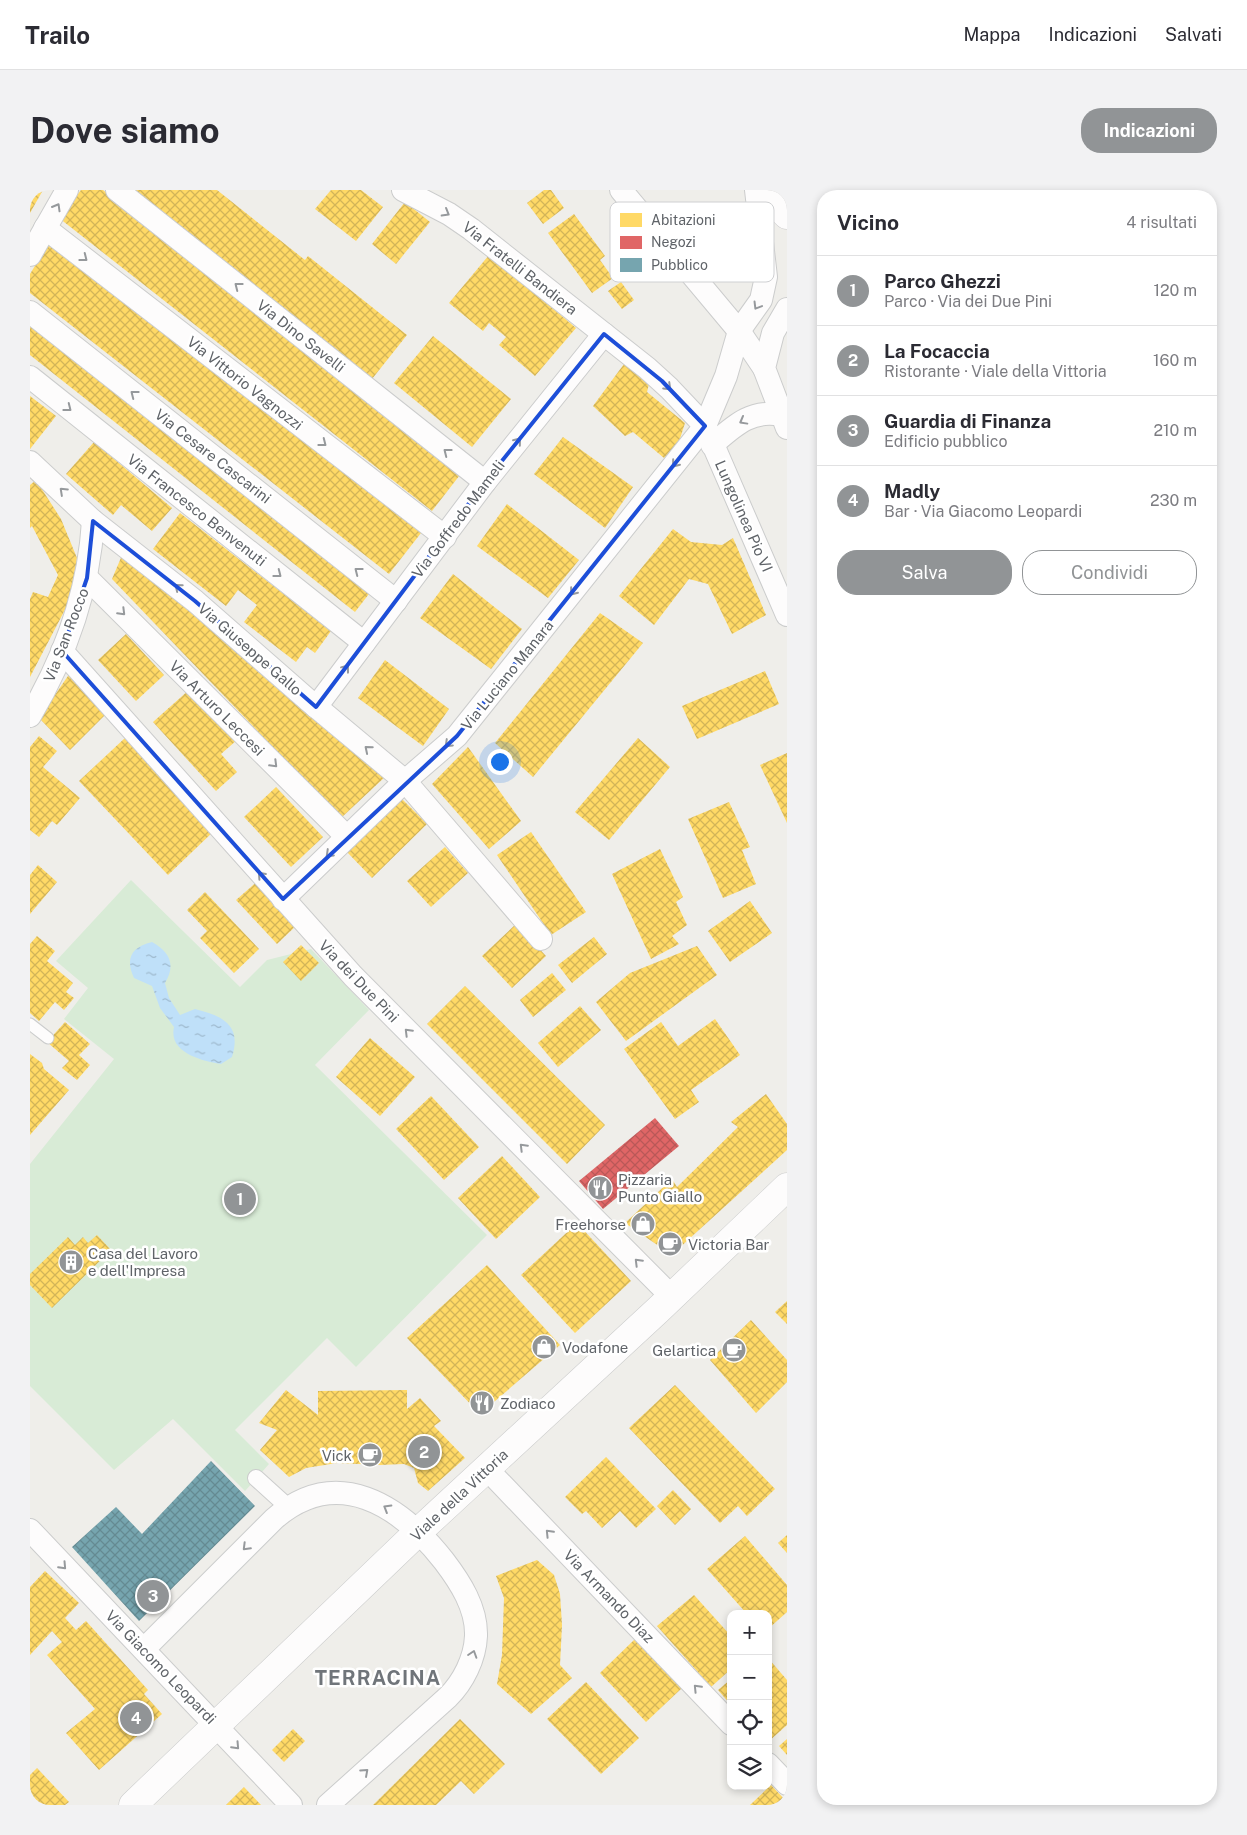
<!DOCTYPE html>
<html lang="it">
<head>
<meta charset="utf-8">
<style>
  body { margin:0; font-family:"Public Sans",sans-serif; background:#f2f2f3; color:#2b2b33 }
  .controls { position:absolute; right:15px; bottom:15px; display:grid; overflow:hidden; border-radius:10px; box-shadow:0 2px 8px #0003 }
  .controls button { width:45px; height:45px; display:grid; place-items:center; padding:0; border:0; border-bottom:1px solid #e1e1e2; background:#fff; color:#2b2b33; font:25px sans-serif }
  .you { position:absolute; left:469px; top:571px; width:18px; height:18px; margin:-12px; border:4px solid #fff; border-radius:50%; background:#1a73e8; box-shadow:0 0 0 8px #1a73e833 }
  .badge { display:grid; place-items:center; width:32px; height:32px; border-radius:50%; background:#919496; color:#fff; font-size:16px; font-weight:700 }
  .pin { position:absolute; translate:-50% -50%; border:2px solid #fff; box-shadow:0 1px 5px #0006 }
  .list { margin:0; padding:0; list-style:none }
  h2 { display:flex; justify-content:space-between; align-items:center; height:65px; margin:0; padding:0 20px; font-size:21px }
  h2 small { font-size:16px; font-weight:400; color:#7c7c81 }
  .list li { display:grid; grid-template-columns:32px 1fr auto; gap:15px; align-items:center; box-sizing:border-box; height:70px; padding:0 20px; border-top:1px solid #e1e1e2 }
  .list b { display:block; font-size:19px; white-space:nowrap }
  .list p { margin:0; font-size:16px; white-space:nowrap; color:#7c7c81 }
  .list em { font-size:16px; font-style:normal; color:#7c7c81 }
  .actions { display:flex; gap:10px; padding:15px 20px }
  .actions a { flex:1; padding:11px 0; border:1px solid #919496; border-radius:20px; text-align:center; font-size:18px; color:#919496 }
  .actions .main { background:#919496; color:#fff }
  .icon { flex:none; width:28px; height:28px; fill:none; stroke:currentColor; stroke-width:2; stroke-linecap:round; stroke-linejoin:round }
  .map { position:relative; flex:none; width:757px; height:1615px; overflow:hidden; border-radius:20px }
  header { display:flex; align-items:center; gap:30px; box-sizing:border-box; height:70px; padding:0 25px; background:#fff; border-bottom:1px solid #e1e1e2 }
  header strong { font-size:24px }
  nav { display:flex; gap:28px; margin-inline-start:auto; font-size:18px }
  .intro { display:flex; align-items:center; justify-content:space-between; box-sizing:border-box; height:120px; padding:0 30px }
  h1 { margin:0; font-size:35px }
  .button { padding:12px 22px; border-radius:20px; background:#919496; color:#fff; font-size:18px; font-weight:700 }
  main { display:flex; gap:30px; padding:0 30px }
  aside { flex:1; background:#fff; border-radius:20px; box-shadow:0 2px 8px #0003 }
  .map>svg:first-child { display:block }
</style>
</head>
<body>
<header>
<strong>Trailo</strong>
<nav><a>Mappa</a><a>Indicazioni</a><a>Salvati</a></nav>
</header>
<div class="intro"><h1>Dove siamo</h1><a class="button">Indicazioni</a></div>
<main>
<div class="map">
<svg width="757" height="1615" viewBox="0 0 757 1615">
  <defs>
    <pattern id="water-ripples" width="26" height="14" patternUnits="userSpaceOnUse" patternTransform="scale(1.25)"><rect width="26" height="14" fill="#bfe0f9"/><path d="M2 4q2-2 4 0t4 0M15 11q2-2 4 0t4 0" fill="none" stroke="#9eb9cd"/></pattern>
    <pattern id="homes-cross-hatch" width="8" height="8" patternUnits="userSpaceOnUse" patternTransform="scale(1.25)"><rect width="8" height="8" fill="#ffd966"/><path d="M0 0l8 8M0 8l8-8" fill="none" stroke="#d2b458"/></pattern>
    <pattern id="shops-cross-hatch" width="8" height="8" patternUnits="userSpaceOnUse" patternTransform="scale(1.25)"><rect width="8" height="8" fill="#e06666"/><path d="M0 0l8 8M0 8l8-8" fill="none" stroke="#b95858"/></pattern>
    <pattern id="public-cross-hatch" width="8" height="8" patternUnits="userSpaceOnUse" patternTransform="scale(1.25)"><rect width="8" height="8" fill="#76a5af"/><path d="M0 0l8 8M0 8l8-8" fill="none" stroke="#648a92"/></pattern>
  </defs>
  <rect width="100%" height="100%" fill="#efeeea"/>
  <polygon fill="#d8ebd6" points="101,690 210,797 237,770 281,759 339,820 285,875 457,1045 326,1177 297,1148 205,1240 239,1274 215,1301 143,1229 84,1280 0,1196 0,974 84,869 34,829 58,798 26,771"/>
  <path fill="url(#water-ripples)" d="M122 752C140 762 146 775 135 793L139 808 150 825 165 819C193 826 212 835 202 867L191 874C173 871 138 863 144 837L130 818 122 796 104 788C95 769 101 757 122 752Z"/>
  <g fill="url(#homes-cross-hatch)">
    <polygon points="0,0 13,0 0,23"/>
    <polygon points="51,0 73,0 433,281 402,321 29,28"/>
    <polygon points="105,0 187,0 275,70 278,66 377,145 342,189"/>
    <polygon points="301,0 331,0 353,17 326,51 285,19"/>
    <polygon points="514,0 521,0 534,18 513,34 497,13"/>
    <polygon points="375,12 400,32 366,74 342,54"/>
    <polygon points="544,24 575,66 570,70 583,88 562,103 518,43"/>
    <polygon points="19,53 391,343 359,384 0,103 0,84"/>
    <polygon points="459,65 546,138 505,186 469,155 476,147 459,133 453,141 419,113"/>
    <polygon points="591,92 604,110 592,119 578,101"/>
    <polygon points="0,130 342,400 325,422 0,165"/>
    <polygon points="403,146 481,209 442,257 364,193"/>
    <polygon points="594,174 619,194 617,202 655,233 648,255 634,268 603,242 595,246 563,216"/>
    <polygon points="0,206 26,226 0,259"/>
    <polygon points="533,247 603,297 575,338 504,284"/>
    <polygon points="64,252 142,318 122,341 91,315 83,325 36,284"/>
    <polygon points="6,290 31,329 47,368 40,410 0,487 0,409 3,402 18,407 28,385 2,336 0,338 0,295"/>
    <polygon points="477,314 549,370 518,408 447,356"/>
    <polygon points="150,323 301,441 285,463 277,457 266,472 214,432 227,415 208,400 196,416 123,359"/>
    <polygon points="643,339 661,352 692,355 703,348 736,425 702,444 678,394 659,389 624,435 589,406"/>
    <polygon points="93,363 356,586 311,628 82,389"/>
    <polygon points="423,384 492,439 461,479 390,428"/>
    <polygon points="570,423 613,453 503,587 465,553"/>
    <polygon points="96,444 134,485 106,511 68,470"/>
    <polygon points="355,470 419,519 393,556 328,508"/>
    <polygon points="735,481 749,514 667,549 652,516"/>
    <polygon points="40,483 78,522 40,560 9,528"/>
    <polygon points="160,499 207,550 191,564 207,582 186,601 123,532"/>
    <polygon points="9,546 27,561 13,577 50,608 27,635 22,631 9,647 0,640 0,557"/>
    <polygon points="96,547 185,640 138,685 49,591"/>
    <polygon points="608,548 640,577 579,650 545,622"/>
    <polygon points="438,557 491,631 459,659 402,594"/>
    <polygon points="757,563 757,633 730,575"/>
    <polygon points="246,597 293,647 261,677 214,627"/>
    <polygon points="371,608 397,634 342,688 316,661"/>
    <polygon points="699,612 720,657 712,660 726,694 693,708 658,629"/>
    <polygon points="501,642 556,722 521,745 467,665"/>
    <polygon points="415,657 438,683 401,717 377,691"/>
    <polygon points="630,659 653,707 646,712 657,735 642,746 649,754 621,769 582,684"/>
    <polygon points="8,675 27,692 0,724 0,685"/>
    <polygon points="229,690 269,733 247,754 206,710"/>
    <polygon points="175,702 229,759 204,783 170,748 177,741 157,720"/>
    <polygon points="720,711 742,743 700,772 678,741"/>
    <polygon points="486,734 516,766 482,798 452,766"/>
    <polygon points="7,746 25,761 17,771 43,793 36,802 44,808 34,820 25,812 9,831 0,823 0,754"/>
    <polygon points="564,747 577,764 542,793 528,775"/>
    <polygon points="271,755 289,773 271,791 253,772"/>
    <polygon points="667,756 687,785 596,851 566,812 600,783"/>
    <polygon points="522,783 536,800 503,827 490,810"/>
    <polygon points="435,796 575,935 537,974 397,834"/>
    <polygon points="550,816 571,840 528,877 508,853"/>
    <polygon points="685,829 710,865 661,900 669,912 645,929 594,859 631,832 648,856"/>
    <polygon points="35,832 60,854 49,865 60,875 47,890 32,878 39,871 17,852"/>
    <polygon points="340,848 385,887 350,926 306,887"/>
    <polygon points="0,864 12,873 14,879 39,900 0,945"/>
    <polygon points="736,904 757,934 757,960 659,1049 642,1065 595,1033 642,989 647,997 708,937 701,932"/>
    <polygon points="401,906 449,957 414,990 366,939"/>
    <polygon points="472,966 510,1007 466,1049 428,1008"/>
    <polygon points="547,1033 601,1091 545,1143 491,1085"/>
    <polygon points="67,1045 81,1060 22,1118 0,1095 0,1084 38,1047 45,1055 53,1047 58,1053"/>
    <polygon points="457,1075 530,1155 450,1224 377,1148"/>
    <polygon points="757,1111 757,1134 745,1122"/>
    <polygon points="721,1130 757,1170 757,1192 726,1223 680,1170"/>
    <polygon points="645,1195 745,1299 717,1326 708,1316 690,1333 599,1238"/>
    <polygon points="256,1200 288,1225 288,1201 377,1200 377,1219 390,1208 411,1231 404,1236 435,1268 398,1301 388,1293 384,1278 374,1274 350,1275 307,1273 276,1278 259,1287 230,1260 247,1240 229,1233"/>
    <polygon points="576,1267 626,1319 606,1338 590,1321 572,1338 556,1321 552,1324 535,1307"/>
    <polygon points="643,1300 661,1319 645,1335 627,1316"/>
    <polygon points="757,1345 757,1363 748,1353"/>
    <polygon points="715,1346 757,1395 757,1422 738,1439 738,1424 717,1424 677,1379"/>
    <polygon points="507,1370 524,1385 530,1404 532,1435 530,1475 542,1488 501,1524 467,1494 472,1465 474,1408 466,1386"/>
    <polygon points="15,1381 49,1413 35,1428 46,1440 56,1431 118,1500 114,1504 132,1524 69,1580 36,1543 65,1519 17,1465 32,1452 22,1441 0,1465 0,1397"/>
    <polygon points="664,1405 701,1446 701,1479 681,1497 627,1436"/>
    <polygon points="605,1449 652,1498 616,1532 570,1483"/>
    <polygon points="738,1468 757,1490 757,1535 738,1552"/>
    <polygon points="701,1489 701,1515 688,1500"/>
    <polygon points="556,1492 609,1548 571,1584 517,1529"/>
    <polygon points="430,1529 475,1574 444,1604 431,1591 406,1615 343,1615"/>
    <polygon points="263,1539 275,1551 254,1572 242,1560"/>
    <polygon points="757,1549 757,1565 749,1556"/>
    <polygon points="7,1578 39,1612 35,1615 0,1615 0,1585"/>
    <polygon points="741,1595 757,1612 757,1615 720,1615"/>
    <polygon points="214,1597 231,1615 196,1615"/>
  </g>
  <polygon fill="url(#shops-cross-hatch)" points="625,928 649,956 573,1019 549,991"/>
  <polygon fill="url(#public-cross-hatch)" points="181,1271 225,1316 109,1431 42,1357 86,1317 112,1344"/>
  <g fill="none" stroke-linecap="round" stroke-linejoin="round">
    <defs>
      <polyline id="service" points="0,834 18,848"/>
      <polyline id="pedestrian" points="226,1288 258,1317"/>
      <g id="minor">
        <polyline points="87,0 455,292"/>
        <polyline points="373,0 419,24 441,39 617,178 639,198 675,236 757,425"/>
        <polyline points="591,0 709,141 734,178"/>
        <polyline points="15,38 415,347"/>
        <polyline points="0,65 37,0"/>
        <polyline points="757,119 743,143 734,178 757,238"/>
        <polyline points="0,122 366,411"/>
        <polyline points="0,187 334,453"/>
        <path d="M682 255C704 236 721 219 751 225"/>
        <polyline points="0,272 63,331 165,411 278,510 375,591 511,749"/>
        <polyline points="57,388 317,647"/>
        <polyline points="32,461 323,786 642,1107"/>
        <polyline points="286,517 455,292 574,144"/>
        <path d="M0 526C36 465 59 401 63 331"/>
        <polyline points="253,709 375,591 427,546 675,236 696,186 709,141 731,110 736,87 726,0"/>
        <polyline points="457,1279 701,1534"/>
        <polyline points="0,1340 261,1615"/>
        <path d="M114 1459 244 1329C307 1274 370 1315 414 1371 430 1392 447 1418 446 1446 445 1469 433 1492 418 1507L298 1615"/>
        <polyline points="738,1574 757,1594"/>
      </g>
      <polyline id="tertiary" points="103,1615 389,1341 628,1120 757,997"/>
      <polyline id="secondary" points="733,0 757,25"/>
    </defs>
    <use href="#service" stroke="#cbcccc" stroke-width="13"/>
    <use href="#pedestrian" stroke="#cbcccc" stroke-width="18"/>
    <use href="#minor" stroke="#cbcccc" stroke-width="24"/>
    <use href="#tertiary" stroke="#cbcccc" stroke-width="29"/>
    <use href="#secondary" stroke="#cacacb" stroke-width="29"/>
    <use href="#service" stroke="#fdfcfc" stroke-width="11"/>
    <use href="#pedestrian" stroke="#fdfcfc" stroke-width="16"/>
    <use href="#minor" stroke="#fdfcfc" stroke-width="22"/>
    <use href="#tertiary" stroke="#fdfcfc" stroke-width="28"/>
    <use href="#secondary" stroke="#fdfcfc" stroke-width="28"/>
  </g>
  <defs><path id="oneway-chevron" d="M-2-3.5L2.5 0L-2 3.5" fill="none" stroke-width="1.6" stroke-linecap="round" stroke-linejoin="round" transform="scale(1.25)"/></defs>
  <g stroke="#96999c">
    <use href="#oneway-chevron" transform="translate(27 17) rotate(-60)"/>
    <use href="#oneway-chevron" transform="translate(416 23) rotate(30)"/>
    <use href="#oneway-chevron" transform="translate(54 68) rotate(38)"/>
    <use href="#oneway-chevron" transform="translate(208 96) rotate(-142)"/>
    <use href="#oneway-chevron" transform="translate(727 116) rotate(121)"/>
    <use href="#oneway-chevron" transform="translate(638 197) rotate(44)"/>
    <use href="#oneway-chevron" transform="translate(104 204) rotate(-142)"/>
    <use href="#oneway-chevron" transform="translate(38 218) rotate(38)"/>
    <use href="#oneway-chevron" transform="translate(713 231) rotate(151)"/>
    <use href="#oneway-chevron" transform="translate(488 251) rotate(-51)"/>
    <use href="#oneway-chevron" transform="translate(293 253) rotate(38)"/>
    <use href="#oneway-chevron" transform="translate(417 262) rotate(-142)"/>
    <use href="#oneway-chevron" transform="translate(645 274) rotate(129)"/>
    <use href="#oneway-chevron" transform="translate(33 301) rotate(-137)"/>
    <use href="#oneway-chevron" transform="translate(328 381) rotate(-142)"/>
    <use href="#oneway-chevron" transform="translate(248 384) rotate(38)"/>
    <use href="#oneway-chevron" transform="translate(148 397) rotate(-141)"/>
    <use href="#oneway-chevron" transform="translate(543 402) rotate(129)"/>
    <use href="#oneway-chevron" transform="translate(92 422) rotate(45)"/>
    <use href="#oneway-chevron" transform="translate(316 478) rotate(-53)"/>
    <use href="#oneway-chevron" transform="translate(418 554) rotate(136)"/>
    <use href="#oneway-chevron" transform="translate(338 559) rotate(-140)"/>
    <use href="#oneway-chevron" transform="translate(244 574) rotate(45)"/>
    <use href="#oneway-chevron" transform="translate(299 664) rotate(136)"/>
    <use href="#oneway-chevron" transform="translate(231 685) rotate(-132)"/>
    <use href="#oneway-chevron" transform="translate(378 842) rotate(-135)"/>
    <use href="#oneway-chevron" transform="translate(493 957) rotate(-135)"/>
    <use href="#oneway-chevron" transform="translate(608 1072) rotate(-135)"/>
    <use href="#oneway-chevron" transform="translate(357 1318) rotate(-149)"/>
    <use href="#oneway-chevron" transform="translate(519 1343) rotate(-134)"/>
    <use href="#oneway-chevron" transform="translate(216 1357) rotate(135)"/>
    <use href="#oneway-chevron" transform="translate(33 1376) rotate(47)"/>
    <use href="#oneway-chevron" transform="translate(443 1464) rotate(-72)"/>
    <use href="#oneway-chevron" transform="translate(667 1498) rotate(-134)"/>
    <use href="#oneway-chevron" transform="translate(206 1556) rotate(47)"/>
    <use href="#oneway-chevron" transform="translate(335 1582) rotate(-42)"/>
  </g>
  <path fill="none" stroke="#1d4ed8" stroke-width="4" stroke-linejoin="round" d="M574 144 632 191 675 236 427 546 253 709 32 461 57 388 63 331 165 411 286 517 455 292Z"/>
  <defs>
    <symbol id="restaurant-disc" viewBox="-11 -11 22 22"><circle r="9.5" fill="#919496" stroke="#fff"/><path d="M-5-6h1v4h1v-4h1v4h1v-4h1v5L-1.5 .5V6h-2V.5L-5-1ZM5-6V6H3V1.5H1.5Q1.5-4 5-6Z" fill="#fff"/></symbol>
    <symbol id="shop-disc" viewBox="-11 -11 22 22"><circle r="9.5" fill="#919496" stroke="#fff"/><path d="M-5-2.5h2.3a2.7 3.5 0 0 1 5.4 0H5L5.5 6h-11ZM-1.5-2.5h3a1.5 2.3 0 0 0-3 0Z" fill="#fff"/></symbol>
    <symbol id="cafe-disc" viewBox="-11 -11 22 22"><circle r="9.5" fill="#919496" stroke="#fff"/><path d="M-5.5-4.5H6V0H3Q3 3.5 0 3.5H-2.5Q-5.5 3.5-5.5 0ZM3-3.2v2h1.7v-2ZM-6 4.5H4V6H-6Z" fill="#fff"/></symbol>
    <symbol id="building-disc" viewBox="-11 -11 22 22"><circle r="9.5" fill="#919496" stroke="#fff"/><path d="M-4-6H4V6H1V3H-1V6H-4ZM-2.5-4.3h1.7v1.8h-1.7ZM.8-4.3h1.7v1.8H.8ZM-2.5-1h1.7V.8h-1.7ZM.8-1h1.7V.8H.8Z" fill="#fff"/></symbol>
  </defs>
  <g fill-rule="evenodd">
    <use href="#restaurant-disc" x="556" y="984" width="28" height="28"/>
    <use href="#shop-disc" x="599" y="1020" width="28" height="28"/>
    <use href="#cafe-disc" x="626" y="1040" width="28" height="28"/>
    <use href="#building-disc" x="27" y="1058" width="28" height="28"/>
    <use href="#shop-disc" x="500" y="1143" width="28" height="28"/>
    <use href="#cafe-disc" x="690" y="1146" width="28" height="28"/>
    <use href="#restaurant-disc" x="438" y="1199" width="28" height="28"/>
    <use href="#cafe-disc" x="326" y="1251" width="28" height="28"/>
  </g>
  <g text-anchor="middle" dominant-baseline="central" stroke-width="5" stroke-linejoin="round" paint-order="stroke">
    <g font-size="15" fill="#5f6368" stroke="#fff">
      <text transform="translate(490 78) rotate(38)">Via Fratelli Bandiera</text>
      <text transform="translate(271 146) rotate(38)">Via Dino Savelli</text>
      <text transform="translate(215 193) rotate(38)">Via Vittorio Vagnozzi</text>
      <text transform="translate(183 266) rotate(38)">Via Cesare Cascarini</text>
      <text transform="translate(167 320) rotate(38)">Via Francesco Benvenuti</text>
      <text transform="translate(714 326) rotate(66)">Lungolinea Pio VI</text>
      <text transform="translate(428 329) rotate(-53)">Via Goffredo Mameli</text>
      <text transform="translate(36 445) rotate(-69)">Via San Rocco</text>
      <text transform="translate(220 459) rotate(41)">Via Giuseppe Gallo</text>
      <text transform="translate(477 485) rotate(-51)">Via Luciano Manara</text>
      <text transform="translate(187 518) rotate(45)">Via Arturo Leccesi</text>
      <text transform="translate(329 791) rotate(46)">Via dei Due Pini</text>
      <text transform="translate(429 1305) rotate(-43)">Viale della Vittoria</text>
      <text transform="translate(579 1406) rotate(46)">Via Armando Diaz</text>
      <text transform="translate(131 1477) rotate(46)">Via Giacomo Leopardi</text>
    </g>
    <g font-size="15" fill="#5f6368" stroke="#fff" text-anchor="start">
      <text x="588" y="989">Pizzaria<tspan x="588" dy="17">Punto Giallo</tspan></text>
      <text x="596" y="1034" text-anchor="end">Freehorse</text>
      <text x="658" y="1054">Victoria Bar</text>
      <text x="58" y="1063">Casa del Lavoro<tspan x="58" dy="17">e dell'Impresa</tspan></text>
      <text x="532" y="1157">Vodafone</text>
      <text x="686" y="1160" text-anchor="end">Gelartica</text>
      <text x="470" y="1213">Zodiaco</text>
      <text x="322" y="1265" text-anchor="end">Vick</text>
    </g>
    <g font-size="20" font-weight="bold" letter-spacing="1" fill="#70757a" stroke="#fff">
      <text x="348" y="1488">TERRACINA</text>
    </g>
  </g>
  <rect x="580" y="12" width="164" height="80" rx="8" fill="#fff" stroke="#cfd0d2" stroke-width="1"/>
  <rect x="590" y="23" width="22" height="14" fill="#ffd966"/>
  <rect x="590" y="46" width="22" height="13" fill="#e06666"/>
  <rect x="590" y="68" width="22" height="14" fill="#76a5af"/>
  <g font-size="14" fill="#5f6368">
    <text x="621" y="35">Abitazioni</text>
    <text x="621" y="57">Negozi</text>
    <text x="621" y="80">Pubblico</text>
  </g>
</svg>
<div class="controls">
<button>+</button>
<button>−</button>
<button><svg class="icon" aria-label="locate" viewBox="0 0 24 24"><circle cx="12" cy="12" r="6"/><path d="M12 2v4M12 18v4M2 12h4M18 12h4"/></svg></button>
<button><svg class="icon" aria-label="layers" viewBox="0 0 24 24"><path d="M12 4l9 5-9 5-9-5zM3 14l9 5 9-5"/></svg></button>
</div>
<div class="you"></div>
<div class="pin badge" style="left:210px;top:1009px">1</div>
<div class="pin badge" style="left:394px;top:1262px">2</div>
<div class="pin badge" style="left:123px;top:1406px">3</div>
<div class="pin badge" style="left:106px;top:1528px">4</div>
</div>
<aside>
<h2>Vicino<small>4 risultati</small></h2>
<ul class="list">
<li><span class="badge">1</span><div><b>Parco Ghezzi</b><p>Parco · Via dei Due Pini</p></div><em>120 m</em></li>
<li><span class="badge">2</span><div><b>La Focaccia</b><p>Ristorante · Viale della Vittoria</p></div><em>160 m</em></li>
<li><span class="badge">3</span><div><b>Guardia di Finanza</b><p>Edificio pubblico</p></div><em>210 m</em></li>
<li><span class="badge">4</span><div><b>Madly</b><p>Bar · Via Giacomo Leopardi</p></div><em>230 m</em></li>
</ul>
<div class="actions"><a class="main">Salva</a><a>Condividi</a></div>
</aside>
</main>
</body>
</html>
